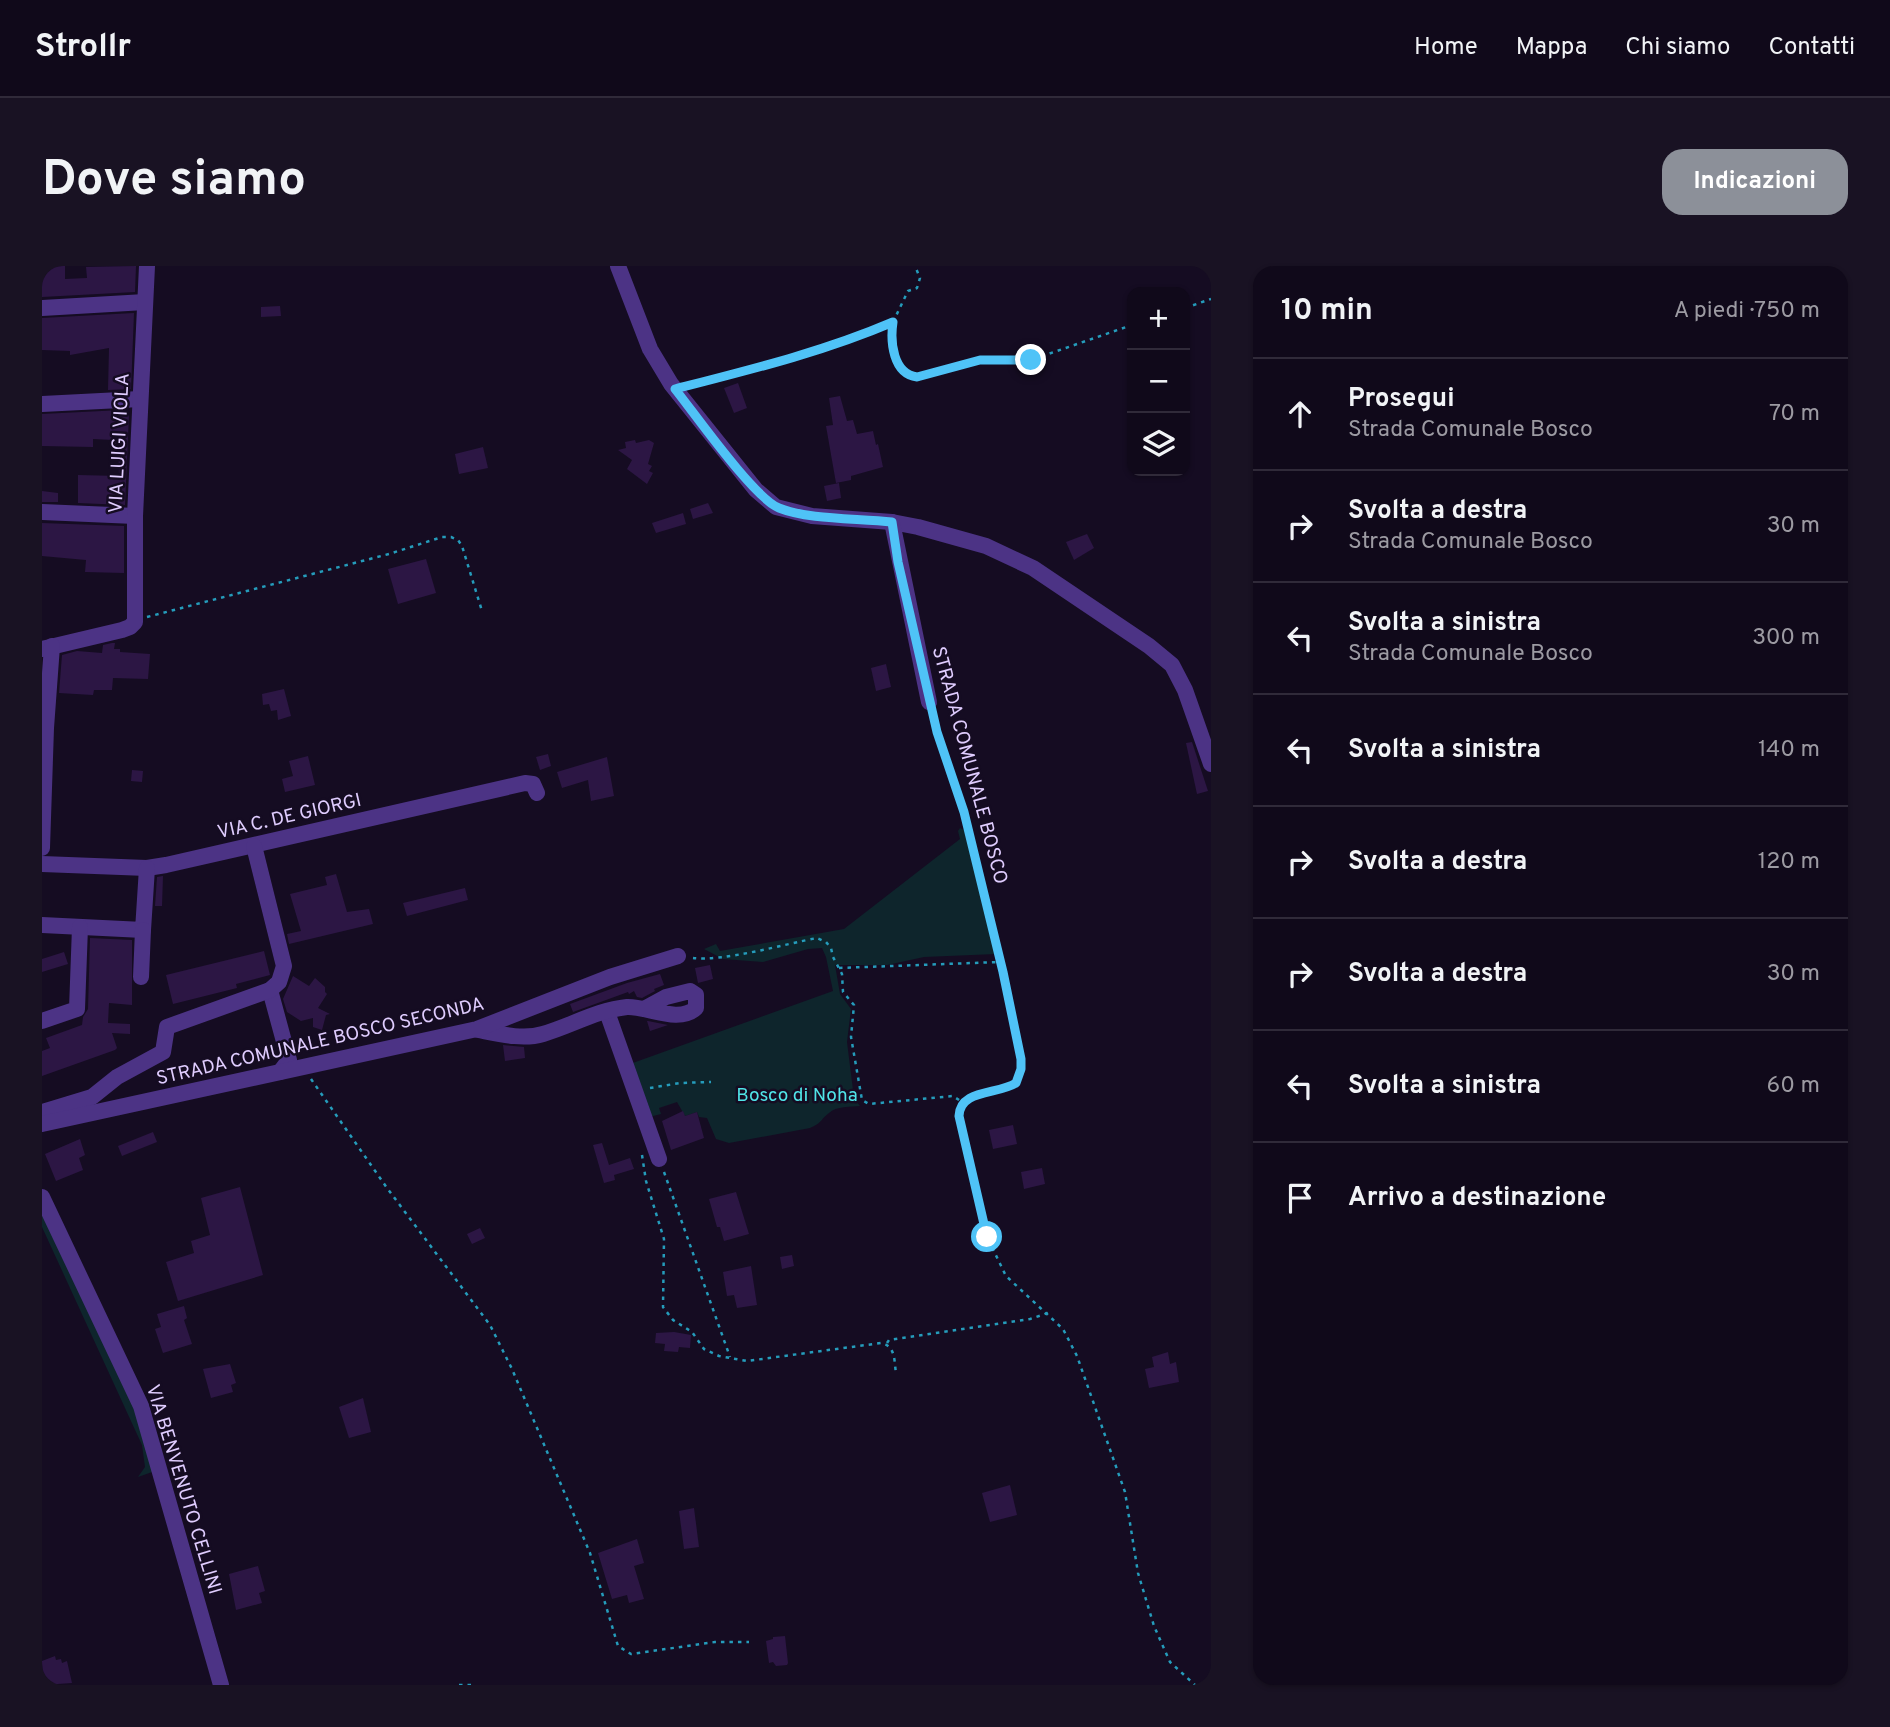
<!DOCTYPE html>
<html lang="it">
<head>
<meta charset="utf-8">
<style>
	:root { --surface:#10091a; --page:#191223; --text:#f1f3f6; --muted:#9c9aa2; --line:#302a39; --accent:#8c9099 }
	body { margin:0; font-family:Overpass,sans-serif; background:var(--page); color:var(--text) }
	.controls { position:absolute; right:21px; top:21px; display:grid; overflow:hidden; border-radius:14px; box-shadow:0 2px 5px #0004 }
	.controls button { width:63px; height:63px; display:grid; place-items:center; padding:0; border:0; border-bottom:2px solid var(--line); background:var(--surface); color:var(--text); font:35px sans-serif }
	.stop { position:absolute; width:21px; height:21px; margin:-16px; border:5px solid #4fc3f7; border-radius:50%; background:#fff }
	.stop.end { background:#4fc3f7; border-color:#fff; box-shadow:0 2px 7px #0008 }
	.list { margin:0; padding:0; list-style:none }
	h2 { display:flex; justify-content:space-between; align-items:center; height:91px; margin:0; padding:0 28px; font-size:30px }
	h2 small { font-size:23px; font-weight:400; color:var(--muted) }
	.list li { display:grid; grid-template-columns:46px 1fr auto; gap:21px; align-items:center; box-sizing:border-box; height:112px; padding:0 28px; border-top:2px solid var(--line) }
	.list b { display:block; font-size:26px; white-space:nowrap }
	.list p { margin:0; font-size:23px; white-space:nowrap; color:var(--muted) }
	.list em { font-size:23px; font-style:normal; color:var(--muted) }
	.icon { flex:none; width:38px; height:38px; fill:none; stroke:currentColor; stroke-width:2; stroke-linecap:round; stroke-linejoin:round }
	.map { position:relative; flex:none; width:1169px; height:1419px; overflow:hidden; border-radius:21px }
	header { display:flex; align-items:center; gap:42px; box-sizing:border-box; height:98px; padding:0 35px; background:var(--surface); border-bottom:2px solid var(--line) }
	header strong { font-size:33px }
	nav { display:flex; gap:38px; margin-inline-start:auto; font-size:24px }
	.intro { display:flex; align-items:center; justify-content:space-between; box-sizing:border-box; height:168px; padding:0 42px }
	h1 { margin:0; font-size:49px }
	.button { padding:18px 32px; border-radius:21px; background:var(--accent); color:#fff; font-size:24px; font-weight:700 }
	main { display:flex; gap:42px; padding:0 42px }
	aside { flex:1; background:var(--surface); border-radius:21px; box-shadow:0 2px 5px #0004 }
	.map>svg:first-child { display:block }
</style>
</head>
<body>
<header>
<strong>Strollr</strong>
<nav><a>Home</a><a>Mappa</a><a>Chi siamo</a><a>Contatti</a></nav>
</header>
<div class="intro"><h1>Dove siamo</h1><a class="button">Indicazioni</a></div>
<main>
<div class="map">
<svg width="1169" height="1419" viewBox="0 0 1169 1419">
	<rect width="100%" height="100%" fill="#150c22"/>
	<!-- green -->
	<g fill="#0e252c">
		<path d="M918,562L922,564L954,688L882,691L845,699H793L798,728L809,743L805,776L812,832L818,840C809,841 794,840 787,847C778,854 780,857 768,862L687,877L674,873L665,852L657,851L655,846L643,850L635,836L617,842L619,848L607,851L588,798L791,725L784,691L780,682L766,683L721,696L681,693L662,683L674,678L678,685L802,663L918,573L916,565Z"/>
		<path d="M0,942L97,1151L113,1205L96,1211L103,1201L100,1179L0,961Z"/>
	</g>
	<!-- building -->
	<g fill="#2c1644">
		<path d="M0,0H23V13L45,12L44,1L94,0L93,26L0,31Z"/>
		<path d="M238,40L239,50L219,51V41Z"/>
		<path d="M92,47L89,123L66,124L67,82L28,89V85L0,84V52Z"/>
		<path d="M696,117L705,142L692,147L682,122Z"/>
		<path d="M798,130L805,155L811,154L815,168L831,165L834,179L836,178L841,201L809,210V214L794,217L784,160L791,159L787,132Z"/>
		<path d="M80,144L83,146V149H87L83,239L36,237V209L77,210L76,178H71V174L51,173V181L0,180V148Z"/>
		<path d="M593,174L594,177L607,174L612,177L606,198L610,200L607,205L611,207L605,218L585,203L590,194L576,184L584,182L583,176Z"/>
		<path d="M441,181L446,202L417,208L413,188Z"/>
		<path d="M797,217L799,232L785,235L782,220Z"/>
		<path d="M0,225L16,227V236H0Z"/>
		<path d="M666,237L671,247L651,253L648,243Z"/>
		<path d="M641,247L644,258L614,267L610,257Z"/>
		<path d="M0,257L82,260V307L43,306L44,294L0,290Z"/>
		<path d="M1045,268L1052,282L1032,294L1024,276Z"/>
		<path d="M384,293L394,327L356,338L346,303Z"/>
		<path d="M70,377H73L72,383H78V386L108,388L106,413L71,412L70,424H52L51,429L17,427L20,389L35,385L60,387L61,379Z"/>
		<path d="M844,398L849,421L834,425L829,402Z"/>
		<path d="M242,423L249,450L236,454L235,444L229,445L227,438L221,439L220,428Z"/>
		<path d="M1150,476L1166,525L1155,528L1144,477Z"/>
		<path d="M506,488L509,500L498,504L494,491Z"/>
		<path d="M266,490L273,519L243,526L240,513L251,510L247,495Z"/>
		<path d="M565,491L572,530L549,535L546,514L520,522L515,506Z"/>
		<path d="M90,504L101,505L100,516L89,515Z"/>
		<path d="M294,608L305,646L327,643L331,658L247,678L245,668L259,665L248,628L285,619L283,611Z"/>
		<path d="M121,610L120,640H113L115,611Z"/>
		<path d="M423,622L426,634L365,650L361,637Z"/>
		<path d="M48,672L90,674V739L67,737L66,757L88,758V768L70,767L75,782L73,784L0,810V785L8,782L4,772L40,759L41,751L46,743Z"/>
		<path d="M222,685L228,709L194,718L195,722L131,738L124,709Z"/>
		<path d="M22,686L26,698L0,706V693Z"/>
		<path d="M668,699L671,713L656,717L653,702Z"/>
		<path d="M618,708L622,719L612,723L613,725L600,732L595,731L592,725L587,728L586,726L531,746L528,738L585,717Z"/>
		<path d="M251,710L267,720L273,712L283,721V726L285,728L276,742L288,748L284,749L280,764L271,761V752L259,755L245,746L241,733Z"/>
		<path d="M605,755H606L626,759L608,765Z"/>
		<path d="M461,779L482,781L483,792L463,795Z"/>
		<path d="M641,845L643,850L655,846L662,872L629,884L620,855Z"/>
		<path d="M971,859L975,878L951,883L947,864Z"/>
		<path d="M111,866L115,876L80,890L76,880Z"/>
		<path d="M38,873L43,889L37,892L41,904L14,915L3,888Z"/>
		<path d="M560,877L567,899L588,892L592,903L572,909L573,914L562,917L551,879Z"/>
		<path d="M1000,902L1003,918L982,923L979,906Z"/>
		<path d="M198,921L221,1009L136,1035L124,996L152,987L149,975L168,969L159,932Z"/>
		<path d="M694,926L707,968L682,975L678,961H675L667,933Z"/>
		<path d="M438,962L443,972L430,978L425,968Z"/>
		<path d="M750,989L752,1000L740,1003L738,991Z"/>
		<path d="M709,1000L715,1039L695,1042L692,1029L685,1030L681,1006Z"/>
		<path d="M142,1040L145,1052L142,1054L150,1078L121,1087L113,1063L119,1061L115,1048Z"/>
		<path d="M632,1066L649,1069L648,1082L637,1081L636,1086L622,1085L623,1078L613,1077L614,1067Z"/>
		<path d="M1126,1086L1128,1098L1134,1096L1137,1116L1107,1122L1103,1103L1112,1101L1110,1091Z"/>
		<path d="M188,1098L194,1117L189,1119L191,1126L169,1132L161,1103Z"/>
		<path d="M321,1132L329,1166L307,1172L297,1141Z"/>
		<path d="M968,1219L975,1249L948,1256L940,1227Z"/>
		<path d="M652,1242L657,1281L642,1283L637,1245Z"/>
		<path d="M595,1273L602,1297L592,1300L602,1333L587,1337L585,1329L570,1333L556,1287Z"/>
		<path d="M216,1300L223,1325L217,1327L220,1337L194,1344L187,1308Z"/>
		<path d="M743,1370L746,1397L745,1399L734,1400L731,1396L727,1397L724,1375L731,1373V1371Z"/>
		<path d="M13,1390L14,1394L19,1393L20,1397L25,1395L30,1417L1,1419L0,1395Z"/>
	</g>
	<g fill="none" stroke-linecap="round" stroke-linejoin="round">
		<!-- path -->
		<g stroke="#259cbb" stroke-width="2.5" stroke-dasharray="3.5 5" stroke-linecap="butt">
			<path d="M1143,42L1169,33"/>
			<path d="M851,56L866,25L875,22L878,12L873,0"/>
			<path d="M647,120C716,101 785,84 851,56C848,76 851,108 875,111L938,94H989L1090,59"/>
			<path d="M105,351L347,288L400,271H409L416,274L420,280L440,345"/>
			<path d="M891,450C899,482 911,514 922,546C929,568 933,591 938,613C948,653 958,692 967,732C971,752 982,786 979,805C973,838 918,815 917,850L945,971L964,1010L1021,1063L1035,1090L1083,1226L1096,1307L1112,1360L1128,1396L1153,1419"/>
			<path d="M651,692C680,696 743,678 775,672L784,676L789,682L791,691L800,708L801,726L812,739L809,771L820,834L827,838L911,830L920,836"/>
			<path d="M797,702L957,696"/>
			<path d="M269,813L345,922L448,1059L470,1103L548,1287L576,1380L589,1388L673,1376H707"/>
			<path d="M608,822L638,817L669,816"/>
			<path d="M600,889L604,915L622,973L621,1041L631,1054L650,1066L662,1083L677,1090L705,1095L839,1077C854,1080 852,1095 854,1107"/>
			<path d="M622,906L688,1091"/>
			<path d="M845,1077L847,1074L988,1053L1006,1047"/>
			<path d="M417,1419H431"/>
		</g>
		<!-- minor -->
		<g stroke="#4c3385" stroke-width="16">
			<path d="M576,0L608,83L629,118L714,224L734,241L770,250L850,256L876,261L944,280L991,302L1107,380L1130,399L1143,424L1169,498"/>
			<path d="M0,42L103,36"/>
			<path d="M0,138L98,133"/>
			<path d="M0,246L93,250"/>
			<path d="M850,256L887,436"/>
			<path d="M0,383L80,364L88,361L93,356V250L105,0"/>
			<path d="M0,582L4,462L10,380"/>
			<path d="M0,598L105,602L124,599L483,517L491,518L495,527"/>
			<path d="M0,659L101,664L105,602"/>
			<path d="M99,711L101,664"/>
			<path d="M228,724L247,794L238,806"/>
			<path d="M565,746L617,893"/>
			<path d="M0,755L35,743L38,661"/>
			<path d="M436,764C457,768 481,774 501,768C529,760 555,744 585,741C605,740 637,758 654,742V729L648,725L624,731L602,743"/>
			<path d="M0,846L50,831L75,811L121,786L125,761L228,724L237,716L242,700L212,580"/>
			<path d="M0,858L435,763L568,711L636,690"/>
			<path d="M0,931L99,1140L179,1419"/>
		</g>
	</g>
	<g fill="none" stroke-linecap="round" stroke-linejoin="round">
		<!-- route -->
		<path stroke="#4fc3f7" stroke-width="9" d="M945,971L917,850C918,823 955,829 974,817L979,803V793L961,706L922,546L895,466L856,296L850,256C816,252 767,254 737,242C712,232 653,148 633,123C707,104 781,86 851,56C848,76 851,108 875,111L938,94H989"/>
	</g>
	<g text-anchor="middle" stroke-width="5" stroke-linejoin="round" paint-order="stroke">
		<!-- street labels -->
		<g font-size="19" fill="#e0cdff" stroke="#150c22">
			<text transform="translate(76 177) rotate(-87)" y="7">VIA LUIGI VIOLA</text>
			<text transform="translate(929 499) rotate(75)" y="7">STRADA COMUNALE BOSCO</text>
			<text transform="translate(247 549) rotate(-13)" y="7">VIA C. DE GIORGI</text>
			<text transform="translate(278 774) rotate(-13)" y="7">STRADA COMUNALE BOSCO SECONDA</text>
			<text transform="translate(143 1223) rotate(73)" y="7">VIA BENVENUTO CELLINI</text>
		</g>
		<!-- park labels -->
		<g font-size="19" fill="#50e5e8" stroke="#150c22">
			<text x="755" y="835">Bosco di Noha</text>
		</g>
	</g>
</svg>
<div class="controls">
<button>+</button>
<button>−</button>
<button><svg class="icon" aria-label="layers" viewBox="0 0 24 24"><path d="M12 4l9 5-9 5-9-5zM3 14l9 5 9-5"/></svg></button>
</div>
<div class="stop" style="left:945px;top:971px"></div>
<div class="stop end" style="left:989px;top:94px"></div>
</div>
<aside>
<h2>10 min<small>A piedi · 750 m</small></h2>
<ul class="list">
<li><svg class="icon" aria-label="ahead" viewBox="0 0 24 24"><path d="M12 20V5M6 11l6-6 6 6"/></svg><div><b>Prosegui</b><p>Strada Comunale Bosco</p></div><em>70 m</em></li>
<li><svg class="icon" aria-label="right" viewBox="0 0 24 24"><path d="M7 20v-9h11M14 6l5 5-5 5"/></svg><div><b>Svolta a destra</b><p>Strada Comunale Bosco</p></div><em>30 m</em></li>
<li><svg class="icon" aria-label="left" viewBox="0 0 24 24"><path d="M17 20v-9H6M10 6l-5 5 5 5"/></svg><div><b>Svolta a sinistra</b><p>Strada Comunale Bosco</p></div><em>300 m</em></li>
<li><svg class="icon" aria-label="left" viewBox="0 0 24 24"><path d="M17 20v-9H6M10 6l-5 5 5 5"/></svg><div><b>Svolta a sinistra</b></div><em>140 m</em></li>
<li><svg class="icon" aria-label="right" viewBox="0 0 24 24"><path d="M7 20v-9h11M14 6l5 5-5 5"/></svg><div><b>Svolta a destra</b></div><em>120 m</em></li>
<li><svg class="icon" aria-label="right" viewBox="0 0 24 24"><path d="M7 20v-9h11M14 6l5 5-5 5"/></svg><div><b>Svolta a destra</b></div><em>30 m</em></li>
<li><svg class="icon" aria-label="left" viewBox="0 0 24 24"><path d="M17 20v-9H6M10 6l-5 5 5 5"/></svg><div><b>Svolta a sinistra</b></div><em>60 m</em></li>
<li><svg class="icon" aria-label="arrive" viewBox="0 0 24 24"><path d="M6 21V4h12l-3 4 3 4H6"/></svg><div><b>Arrivo a destinazione</b></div></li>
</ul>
</aside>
</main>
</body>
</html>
